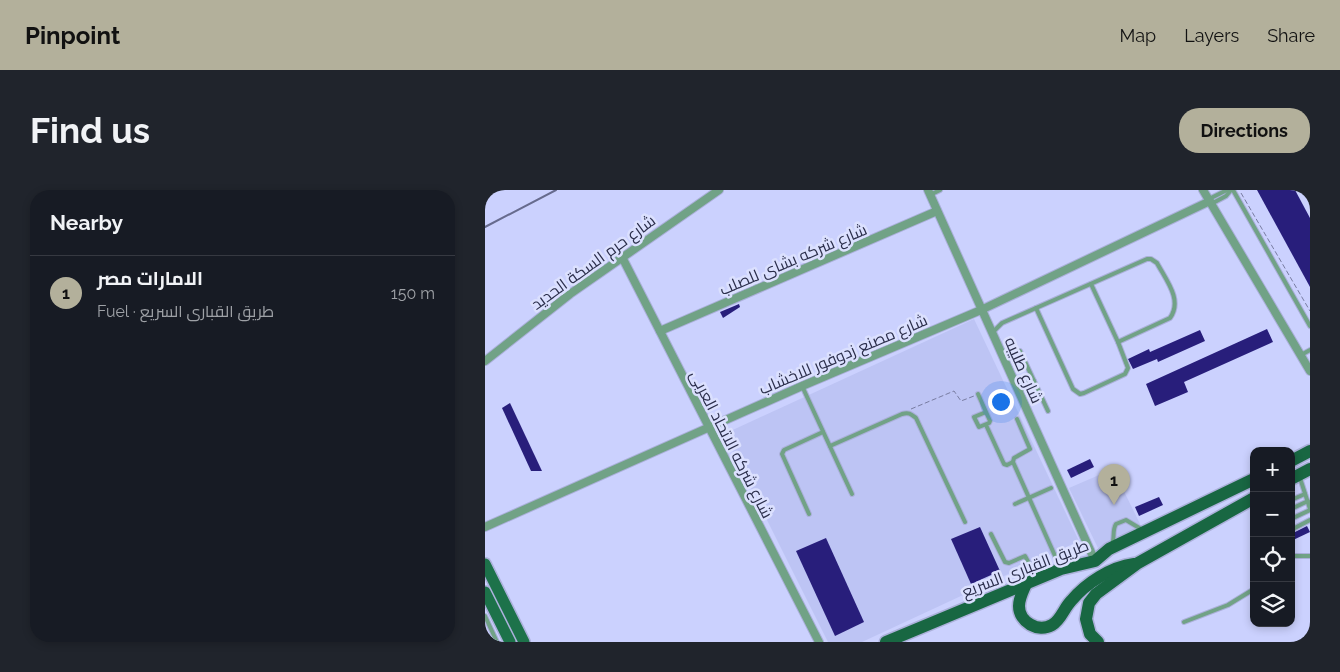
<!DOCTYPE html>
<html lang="en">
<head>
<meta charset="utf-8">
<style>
	:root { --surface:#171b24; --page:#20242c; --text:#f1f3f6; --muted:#9ea1a6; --line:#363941; --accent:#b3b09b }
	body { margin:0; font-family:Raleway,Cairo,sans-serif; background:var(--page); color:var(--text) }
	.controls { position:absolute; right:15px; bottom:15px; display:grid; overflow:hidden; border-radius:10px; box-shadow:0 2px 8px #0003 }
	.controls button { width:45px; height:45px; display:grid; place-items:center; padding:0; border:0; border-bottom:1px solid var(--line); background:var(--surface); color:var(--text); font:25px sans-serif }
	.you { position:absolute; left:515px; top:211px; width:18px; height:18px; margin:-12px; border:4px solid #fff; border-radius:50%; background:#1a73e8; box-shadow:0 0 0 8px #1a73e833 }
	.badge { display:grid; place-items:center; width:32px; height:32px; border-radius:50%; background:var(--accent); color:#111; font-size:16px; font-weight:700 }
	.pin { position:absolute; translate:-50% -41px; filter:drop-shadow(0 1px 2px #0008) }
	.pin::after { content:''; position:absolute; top:26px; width:18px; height:15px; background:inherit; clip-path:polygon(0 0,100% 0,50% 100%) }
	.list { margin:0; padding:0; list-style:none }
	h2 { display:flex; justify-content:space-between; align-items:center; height:65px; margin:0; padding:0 20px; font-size:21px }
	h2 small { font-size:16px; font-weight:400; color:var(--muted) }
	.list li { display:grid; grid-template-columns:32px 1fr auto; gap:15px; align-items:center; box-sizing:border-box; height:75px; padding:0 20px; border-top:1px solid var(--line) }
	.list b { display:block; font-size:19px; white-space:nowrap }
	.list p { margin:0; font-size:16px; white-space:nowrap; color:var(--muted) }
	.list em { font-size:16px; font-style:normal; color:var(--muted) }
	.icon { flex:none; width:28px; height:28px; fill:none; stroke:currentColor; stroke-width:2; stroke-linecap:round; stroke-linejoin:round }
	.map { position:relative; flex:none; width:825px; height:452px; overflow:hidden; border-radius:20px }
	header { display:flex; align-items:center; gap:30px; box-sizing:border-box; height:70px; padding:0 25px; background:var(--accent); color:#111 }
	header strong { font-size:24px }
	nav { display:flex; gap:28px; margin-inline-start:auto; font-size:18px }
	.intro { display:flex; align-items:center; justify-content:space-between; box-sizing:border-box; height:120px; padding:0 30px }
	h1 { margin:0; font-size:35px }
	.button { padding:12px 22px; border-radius:20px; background:var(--accent); color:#111; font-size:18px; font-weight:700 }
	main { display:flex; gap:30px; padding:0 30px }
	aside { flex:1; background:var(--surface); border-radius:20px; box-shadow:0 2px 8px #0003 }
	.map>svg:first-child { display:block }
</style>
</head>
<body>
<header>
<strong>Pinpoint</strong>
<nav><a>Map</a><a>Layers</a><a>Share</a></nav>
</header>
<div class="intro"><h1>Find us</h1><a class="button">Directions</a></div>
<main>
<aside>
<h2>Nearby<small></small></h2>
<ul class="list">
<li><span class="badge">1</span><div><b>الامارات مصر</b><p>Fuel · طريق القبارى السريع</p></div><em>150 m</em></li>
</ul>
</aside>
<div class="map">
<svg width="825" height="452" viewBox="0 0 825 452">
	<rect width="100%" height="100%" fill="#cbd1fe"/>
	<!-- built -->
	<g fill="#bdc4f4">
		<path d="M489,129L594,351L377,452H343L239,244Z"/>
		<path d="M628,279L657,338L613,358L584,298Z"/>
	</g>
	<!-- building -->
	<g fill="#281e7b">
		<path d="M772,0H810L825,28V97Z"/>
		<path d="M254,114L255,117L238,128L235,122Z"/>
		<path d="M782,139L788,152L699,192L703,202L670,216L661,194Z"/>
		<path d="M715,140L720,151L673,172L672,169L648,179L643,169L664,159L665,162Z"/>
		<path d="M25,213L57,281H46L17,218Z"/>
		<path d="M605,269L609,277L586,288L582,280Z"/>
		<path d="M674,307L678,315L654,326L650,317Z"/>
		<path d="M822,336L825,342L806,351V344Z"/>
		<path d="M495,337L515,381L486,394L466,349Z"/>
		<path d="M341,348L379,432L350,446L311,361Z"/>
	</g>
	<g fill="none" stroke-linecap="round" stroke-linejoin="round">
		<!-- service casing -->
		<g stroke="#abb0da" stroke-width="6">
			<g id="service">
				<path d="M748,0L825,136"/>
				<path d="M445,5L455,0"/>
				<path d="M724,9L742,0"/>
				<path d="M726,14L741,6L746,0"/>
				<path d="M551,118L588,199L595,204L599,203L640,184L643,178L633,152L606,94"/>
				<path d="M507,143L517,133L662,69H666L672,73C681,90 698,110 685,128L633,152"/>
				<path d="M535,161L563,221"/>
				<path d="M816,165L825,160"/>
				<path d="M317,196L367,304"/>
				<path d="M534,203L543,193L549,191"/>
				<path d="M493,204L505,231L504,233L494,237L489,227L501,222"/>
				<path d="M532,229L545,259L529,268L528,272L575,377"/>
				<path d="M501,235L519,274L522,275L528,272"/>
				<path d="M345,256L417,224C424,222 426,224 431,228L480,332"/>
				<path d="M815,288L825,319"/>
				<path d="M806,310L820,304"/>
				<path d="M530,314L566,298"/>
				<path d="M806,319L823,311"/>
				<path d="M324,324L297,264L299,260L338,242"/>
				<path d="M806,329L825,320"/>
				<path d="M806,340L825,330"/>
				<path d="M506,344L520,372L524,373L540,366L551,386"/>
				<path d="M627,354C630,348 627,340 631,334L641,330L656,339"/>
				<path d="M806,366H825"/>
				<path d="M0,426L12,452"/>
				<path d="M699,432L743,415L769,399"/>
			</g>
		</g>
		<!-- minor casing -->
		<g stroke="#abb0da" stroke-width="10">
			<g id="minor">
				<path d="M443,0L610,371"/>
				<path d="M718,0L825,181"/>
				<path d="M137,67L334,452"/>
				<path d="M175,141L452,21"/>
				<path d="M0,171L85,104L234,0"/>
				<path d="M0,337L317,196L496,120L725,11"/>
			</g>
		</g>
		<!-- primary casing -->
		<g stroke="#abb0da" stroke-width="14">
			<g id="primary">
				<path d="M0,374L39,452"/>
				<path d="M0,402L25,452"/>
			</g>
		</g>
		<!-- trunk casing -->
		<g stroke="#abb0da" stroke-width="15">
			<g id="trunk">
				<path d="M806,271L825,261"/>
				<path d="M806,289L825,279"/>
				<path d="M541,394C538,401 534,408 534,416C534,432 553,443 567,435C576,430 579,418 586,411C601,393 626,377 649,374"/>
				<path d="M401,452L576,379L610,371L624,359L769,289"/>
				<path d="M613,452L605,444L601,429L604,413L611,404L653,373L769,308"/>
			</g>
		</g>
		<!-- path -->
		<g stroke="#787ca1" stroke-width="1" stroke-dasharray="5 2.5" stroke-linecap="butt">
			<path d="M756,3L825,121"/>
			<path d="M426,219L469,201L476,211L489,206"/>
		</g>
		<!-- service -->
		<use href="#service" stroke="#71a286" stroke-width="4"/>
		<!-- minor -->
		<use href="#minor" stroke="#71a286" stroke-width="8"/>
		<!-- primary -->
		<use href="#primary" stroke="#1d724a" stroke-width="11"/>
		<!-- trunk -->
		<use href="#trunk" stroke="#186742" stroke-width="12"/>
		<!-- rail -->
		<path stroke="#676b8e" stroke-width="2" d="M0,37L71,0"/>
	</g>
	<g text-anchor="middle" stroke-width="5" stroke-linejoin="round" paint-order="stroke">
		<!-- street labels -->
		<g font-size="16" fill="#2b2e4b" stroke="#dbe0fe">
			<text transform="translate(308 69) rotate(-23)" y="6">شارع شركه بشاى للصلب</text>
			<text transform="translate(108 72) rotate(-36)" y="6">شارع حرم السكة الحديد</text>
			<text transform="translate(358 164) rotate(-23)" y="6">شارع مصنع زدوفور للاخشاب</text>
			<text transform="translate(539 180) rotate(66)" y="6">شارع طليبه</text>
			<text transform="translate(247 254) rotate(63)" y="6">شارع شركه الاتحاد العربى</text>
			<text transform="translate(540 378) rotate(-21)" y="6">طريق القبارى السريع</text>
		</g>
	</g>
</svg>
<div class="controls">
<button>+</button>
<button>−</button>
<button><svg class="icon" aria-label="locate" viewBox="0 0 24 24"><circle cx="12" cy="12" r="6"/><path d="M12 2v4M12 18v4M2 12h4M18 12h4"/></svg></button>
<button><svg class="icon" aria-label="layers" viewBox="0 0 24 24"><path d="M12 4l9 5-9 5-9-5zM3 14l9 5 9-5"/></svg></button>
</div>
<div class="you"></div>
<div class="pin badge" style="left:629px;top:315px">1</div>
</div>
</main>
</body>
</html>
